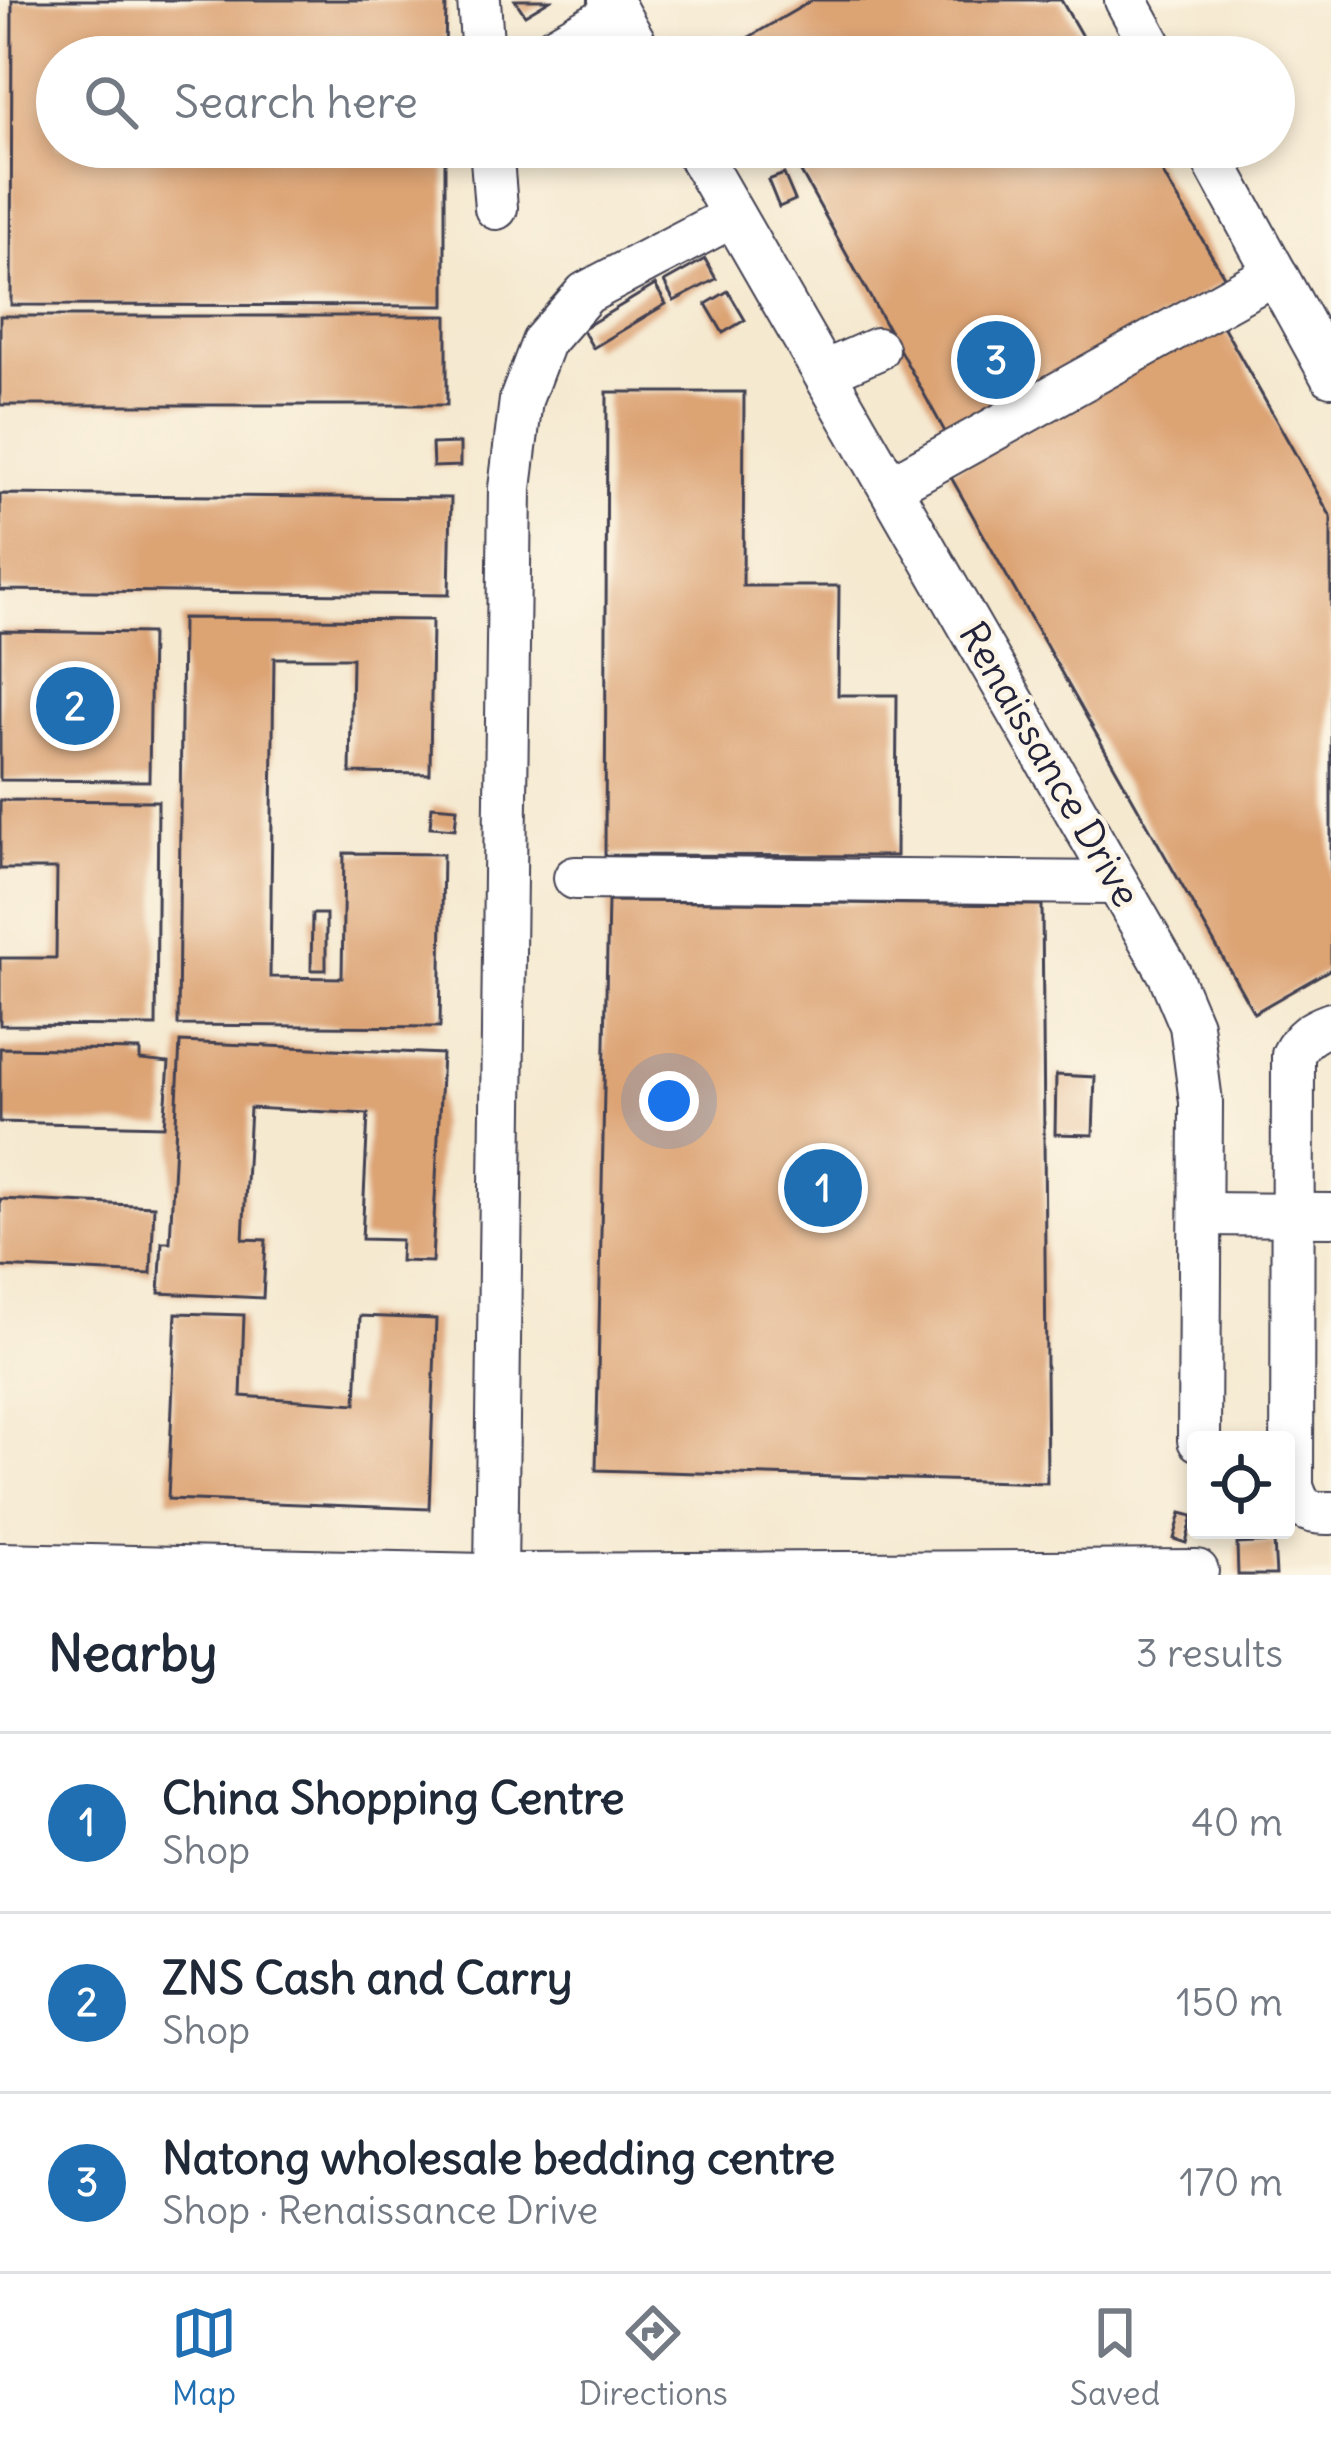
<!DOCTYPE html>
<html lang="en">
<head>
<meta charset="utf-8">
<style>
	:root { --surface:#fff; --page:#f6f6f7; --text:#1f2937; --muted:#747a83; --line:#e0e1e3; --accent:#1f6fb2 }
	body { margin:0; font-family:Delius,sans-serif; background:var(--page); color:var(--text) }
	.controls { position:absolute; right:36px; bottom:36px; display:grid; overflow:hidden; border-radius:12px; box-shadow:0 6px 18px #0003 }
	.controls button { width:108px; height:108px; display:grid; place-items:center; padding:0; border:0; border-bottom:3px solid var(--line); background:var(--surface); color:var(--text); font:60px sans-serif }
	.you { position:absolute; left:669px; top:1101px; width:42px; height:42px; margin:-30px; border:9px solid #fff; border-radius:50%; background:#1a73e8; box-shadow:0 0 0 18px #1a73e833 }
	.badge { display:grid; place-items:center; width:78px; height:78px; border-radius:50%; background:var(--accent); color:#fff; font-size:39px; font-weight:700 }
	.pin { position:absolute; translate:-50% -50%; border:6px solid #fff; box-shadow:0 3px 12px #0006 }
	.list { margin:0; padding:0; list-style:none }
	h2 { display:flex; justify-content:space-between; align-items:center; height:156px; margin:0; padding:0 48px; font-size:51px }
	h2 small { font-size:39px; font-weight:400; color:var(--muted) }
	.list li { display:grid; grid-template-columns:78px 1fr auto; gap:36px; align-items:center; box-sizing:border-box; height:180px; padding:0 48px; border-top:3px solid var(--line) }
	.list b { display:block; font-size:45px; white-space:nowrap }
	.list p { margin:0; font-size:39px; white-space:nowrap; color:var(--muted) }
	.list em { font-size:39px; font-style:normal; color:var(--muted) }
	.icon { flex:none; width:66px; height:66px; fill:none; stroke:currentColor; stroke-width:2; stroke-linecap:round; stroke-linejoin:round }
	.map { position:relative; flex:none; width:1331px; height:1575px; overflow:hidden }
	.search { position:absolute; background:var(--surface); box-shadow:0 6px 18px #0003; left:36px; right:36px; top:36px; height:132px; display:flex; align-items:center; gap:30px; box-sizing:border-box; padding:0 42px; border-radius:66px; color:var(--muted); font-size:45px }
	.sheet { height:696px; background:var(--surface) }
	nav { display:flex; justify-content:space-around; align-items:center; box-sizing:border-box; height:168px; border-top:3px solid var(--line); background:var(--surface); font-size:33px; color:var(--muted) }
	nav a { display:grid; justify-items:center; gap:6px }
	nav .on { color:var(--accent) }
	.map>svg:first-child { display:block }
</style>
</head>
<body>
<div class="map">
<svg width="1331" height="1575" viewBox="0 0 1331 1575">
	<rect width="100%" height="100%" fill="#fcf5e5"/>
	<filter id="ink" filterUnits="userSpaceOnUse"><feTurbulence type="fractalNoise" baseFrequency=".00833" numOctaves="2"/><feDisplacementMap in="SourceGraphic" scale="24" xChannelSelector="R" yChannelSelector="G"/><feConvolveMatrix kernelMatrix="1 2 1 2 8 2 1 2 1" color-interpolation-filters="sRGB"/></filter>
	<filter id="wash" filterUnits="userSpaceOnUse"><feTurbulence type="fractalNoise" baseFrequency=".004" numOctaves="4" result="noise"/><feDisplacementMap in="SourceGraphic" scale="48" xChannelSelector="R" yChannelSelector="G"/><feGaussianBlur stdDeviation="2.7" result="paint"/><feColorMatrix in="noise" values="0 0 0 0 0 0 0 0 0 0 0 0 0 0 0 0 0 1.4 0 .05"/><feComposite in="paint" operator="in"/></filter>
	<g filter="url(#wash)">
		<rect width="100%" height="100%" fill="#f5e9d0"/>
		<g id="blocks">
			<!-- building -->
			<g fill="#dca373">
				<path d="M12,0H446L445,57H57V147H445V306L11,305Z"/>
				<path d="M515,0H550L525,15Z"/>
				<path d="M813,0H1061L1094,57H737L732,47Z"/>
				<path d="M787,147H1147L1227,281L949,439Z"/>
				<path d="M784,174L795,200L779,207L768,180Z"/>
				<path d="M705,259L716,279L674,301L664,282Z"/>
				<path d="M655,285L666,304L593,348L582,329Z"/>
				<path d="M728,291L745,320L723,333L706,304Z"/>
				<rect x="0" y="316" width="447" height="89"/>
				<path d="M1218,317L1331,517V969L1254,1013L948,472Z"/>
				<path d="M607,392H744L743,586H839L838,695H897L896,856L605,855Z"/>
				<path d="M460,443V466L433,467L432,444Z"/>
				<path d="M0,494L451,498L449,595L0,590Z"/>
				<path d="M182,618L432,620L430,774L350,773L352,658H274L270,977L342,978L344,853L443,854L440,1027L178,1025Z"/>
				<path d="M0,631L151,633L149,781L0,780Z"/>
				<path d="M0,800L158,801L156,1026L0,1025V958H56L57,869H0Z"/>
				<path d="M432,806L457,808L455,829L430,827Z"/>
				<path d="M608,901L1042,905L1047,1483L596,1470Z"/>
				<path d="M312,914H326V970H311Z"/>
				<path d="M180,1042L442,1054L432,1262L400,1261L401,1240L362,1239L368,1114L250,1108L243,1239L266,1240L263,1298L159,1293L162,1242H170Z"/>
				<path d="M0,1048L140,1050V1060L169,1063L164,1126L0,1122Z"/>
				<path d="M1056,1075L1095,1077L1093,1135L1055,1134Z"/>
				<path d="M0,1199L154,1206L151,1274L0,1267Z"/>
				<path d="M176,1313L244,1315L241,1396L356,1404L360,1316L436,1319L429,1509L168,1499Z"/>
				<path d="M1181,1513L1193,1516L1186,1543L1174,1539Z"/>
				<path d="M1274,1542L1276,1575H1238L1237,1544Z"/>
			</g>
		</g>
	</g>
	<g filter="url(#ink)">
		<use href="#blocks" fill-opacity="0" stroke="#424051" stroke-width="3"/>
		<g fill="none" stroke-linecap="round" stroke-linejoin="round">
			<!-- minor casing -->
			<g stroke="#424051" stroke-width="46">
				<g id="minor">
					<path d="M479,0L483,57"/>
					<path d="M610,0L643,57"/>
					<path d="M1126,0L1157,57"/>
					<path d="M538,57L617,12"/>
					<path d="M491,147L496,208"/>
					<path d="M694,147L1169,973L1191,1025L1201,1102L1199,1440"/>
					<path d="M1206,147L1331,375"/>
					<path d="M825,372L877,349"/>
					<path d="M890,487L1275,273"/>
					<path d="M575,878L1117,883"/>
					<path d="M1331,1024C1312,1031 1302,1037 1293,1055L1292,1486C1299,1509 1307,1514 1331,1513"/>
					<path d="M1202,1214L1331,1215"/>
					<path d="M0,1564L487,1575"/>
					<path d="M496,1575L510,488L521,400L543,342L586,293L733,216"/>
					<path d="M514,1575L1197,1571"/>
				</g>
			</g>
			<!-- minor -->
			<use href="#minor" stroke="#fff" stroke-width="42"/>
		</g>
	</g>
	<g text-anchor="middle" stroke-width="9" stroke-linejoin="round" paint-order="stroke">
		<!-- street labels -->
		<g font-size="39" fill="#22223b" stroke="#fcf5e5">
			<text transform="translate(1050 764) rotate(60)" y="14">Renaissance Drive</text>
		</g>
	</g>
</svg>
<div class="controls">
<button><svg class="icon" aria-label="locate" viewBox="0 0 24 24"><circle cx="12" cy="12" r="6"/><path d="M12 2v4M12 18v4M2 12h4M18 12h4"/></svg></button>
</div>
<div class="you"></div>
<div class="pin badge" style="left:823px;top:1188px">1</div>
<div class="pin badge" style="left:75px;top:706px">2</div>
<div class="pin badge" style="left:996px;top:360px">3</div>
<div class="search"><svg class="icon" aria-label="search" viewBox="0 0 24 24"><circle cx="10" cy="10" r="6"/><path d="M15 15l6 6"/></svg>Search here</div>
</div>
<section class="sheet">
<h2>Nearby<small>3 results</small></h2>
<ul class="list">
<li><span class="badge">1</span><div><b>China Shopping Centre</b><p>Shop</p></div><em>40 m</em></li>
<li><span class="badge">2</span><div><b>ZNS Cash and Carry</b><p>Shop</p></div><em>150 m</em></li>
<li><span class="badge">3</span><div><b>Natong wholesale bedding centre</b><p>Shop · Renaissance Drive</p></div><em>170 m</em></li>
</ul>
</section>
<nav>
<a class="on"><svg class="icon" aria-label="map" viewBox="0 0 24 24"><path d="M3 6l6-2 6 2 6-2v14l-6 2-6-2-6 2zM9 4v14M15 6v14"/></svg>Map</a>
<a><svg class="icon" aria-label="directions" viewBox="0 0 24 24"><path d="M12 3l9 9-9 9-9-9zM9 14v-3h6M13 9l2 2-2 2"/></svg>Directions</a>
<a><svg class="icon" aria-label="saved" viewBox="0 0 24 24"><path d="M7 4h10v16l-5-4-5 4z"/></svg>Saved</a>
</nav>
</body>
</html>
